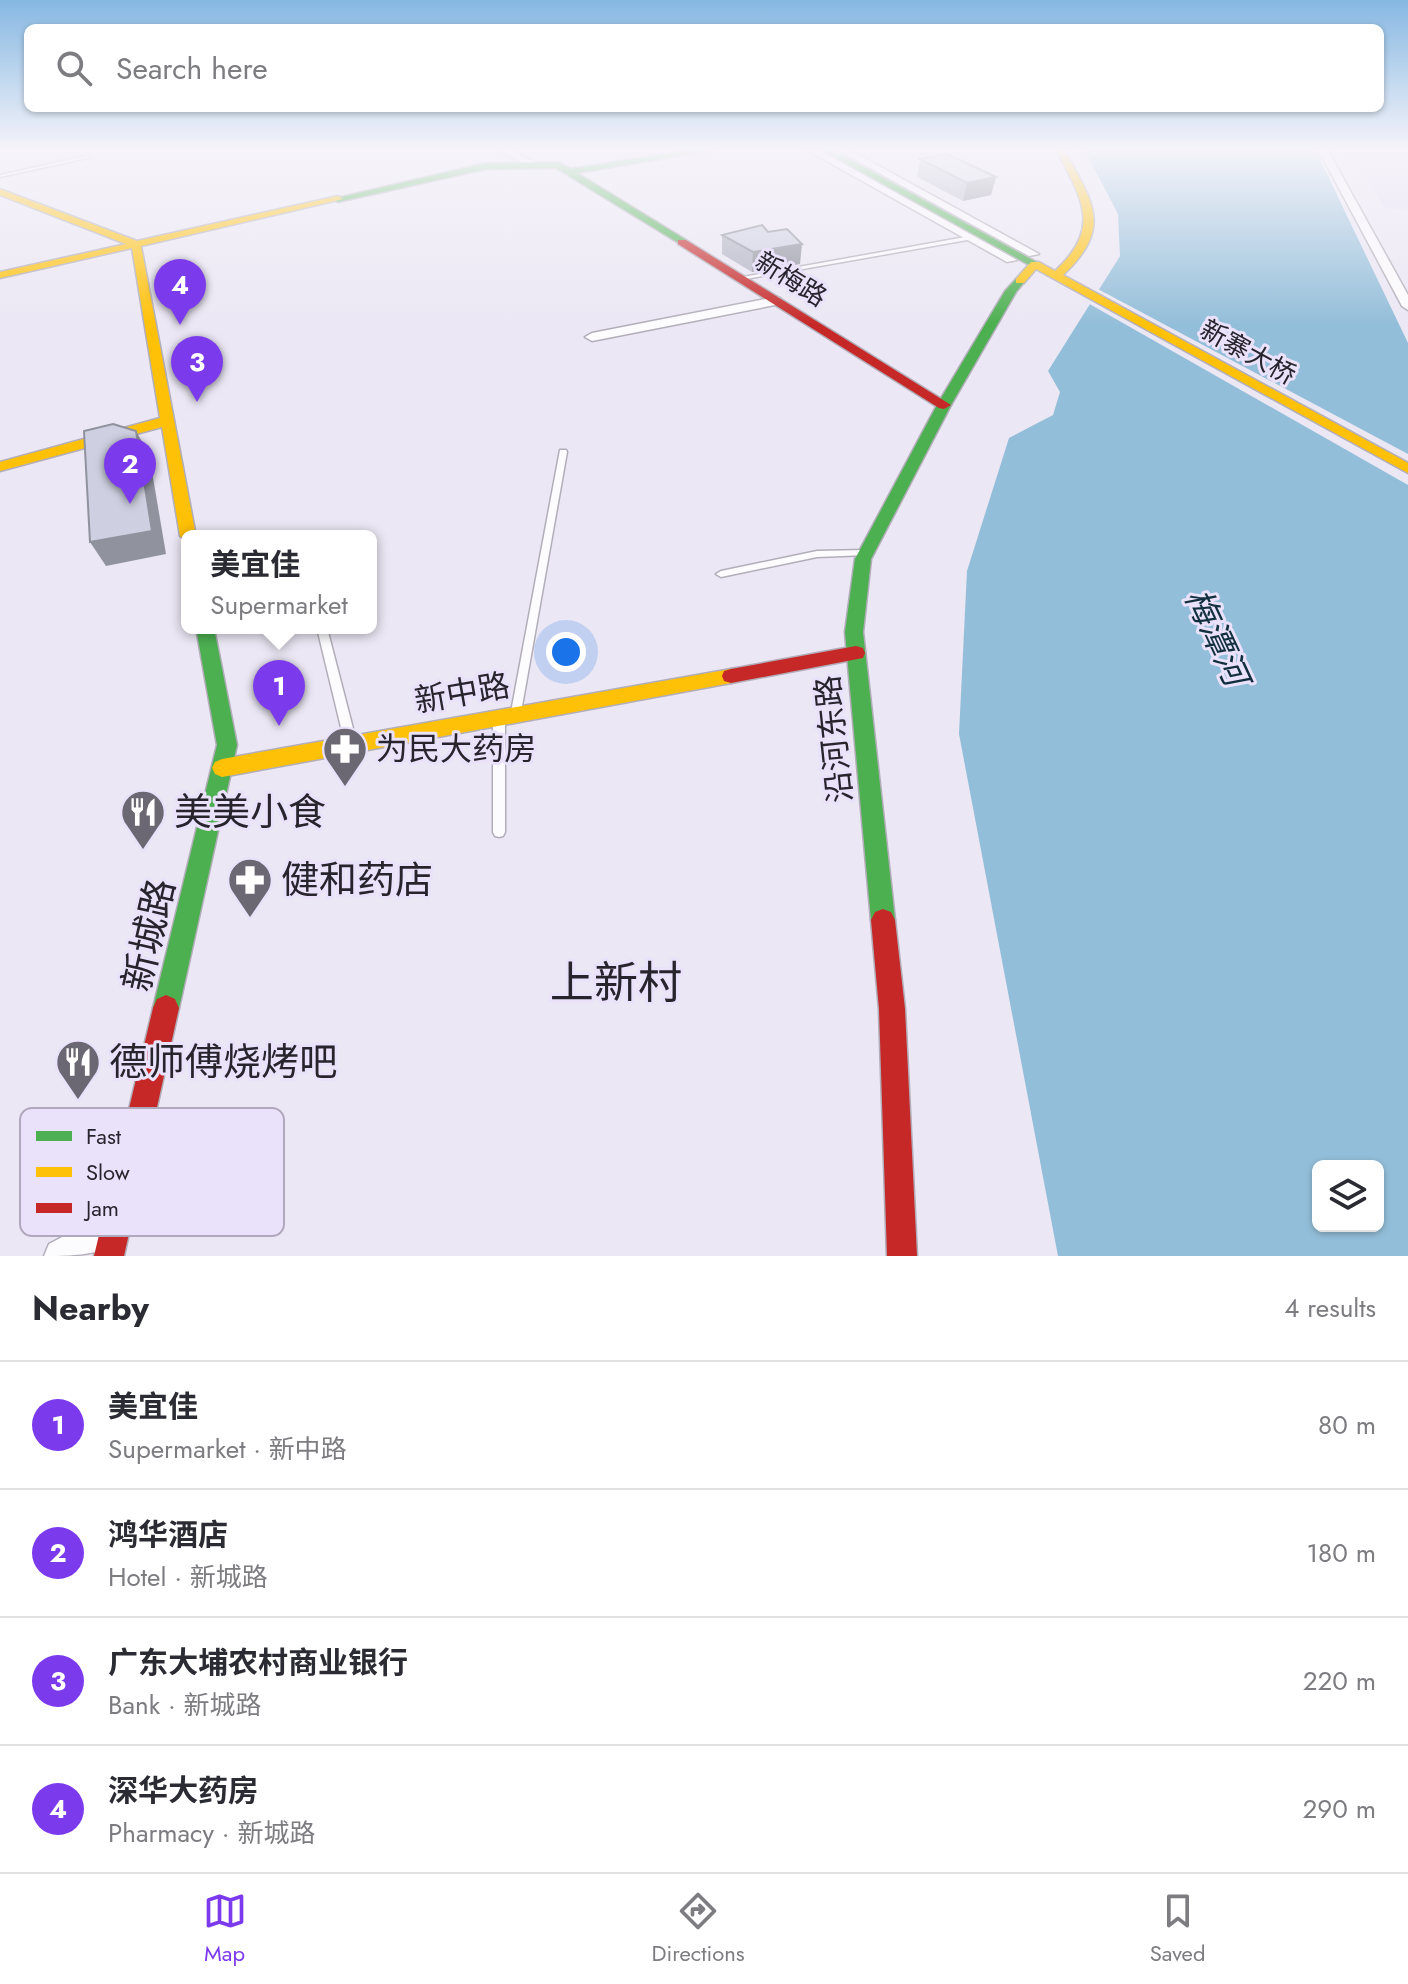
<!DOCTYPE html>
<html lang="en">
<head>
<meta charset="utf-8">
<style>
	:root { --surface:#fff; --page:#f2f2f3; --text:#2b2b33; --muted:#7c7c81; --line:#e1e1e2; --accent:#7c3aed }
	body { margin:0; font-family:Jost,"Noto Sans SC",sans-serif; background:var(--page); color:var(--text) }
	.controls { position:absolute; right:24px; bottom:24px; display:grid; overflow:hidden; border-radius:12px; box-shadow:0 2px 6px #0004 }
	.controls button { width:72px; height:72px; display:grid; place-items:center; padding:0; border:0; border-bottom:2px solid var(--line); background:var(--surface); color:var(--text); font:40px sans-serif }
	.you { position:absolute; left:566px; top:652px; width:28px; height:28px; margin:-20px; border:6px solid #fff; border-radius:50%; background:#1a73e8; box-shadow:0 0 0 12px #1a73e833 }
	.badge { display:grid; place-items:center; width:52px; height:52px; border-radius:50%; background:var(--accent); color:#fff; font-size:26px; font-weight:700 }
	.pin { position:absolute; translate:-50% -66px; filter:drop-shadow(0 2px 4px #0008) }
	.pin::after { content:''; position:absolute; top:42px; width:28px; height:24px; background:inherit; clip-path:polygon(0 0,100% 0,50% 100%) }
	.popup { position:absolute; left:181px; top:530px; width:196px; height:104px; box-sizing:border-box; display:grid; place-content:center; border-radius:12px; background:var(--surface); filter:drop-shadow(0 2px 6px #0005); font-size:26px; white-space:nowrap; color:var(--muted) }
	.popup b { font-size:30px; color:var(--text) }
	.popup::after { content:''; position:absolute; left:50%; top:100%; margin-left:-16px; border:16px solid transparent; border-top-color:var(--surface) }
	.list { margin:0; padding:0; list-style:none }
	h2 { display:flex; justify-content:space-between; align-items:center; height:104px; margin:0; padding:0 32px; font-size:34px }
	h2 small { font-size:26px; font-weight:400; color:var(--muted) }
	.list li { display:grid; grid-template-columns:52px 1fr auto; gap:24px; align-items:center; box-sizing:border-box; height:128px; padding:0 32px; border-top:2px solid var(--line) }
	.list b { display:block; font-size:30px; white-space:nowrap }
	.list p { margin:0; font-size:26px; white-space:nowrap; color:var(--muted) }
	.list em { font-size:26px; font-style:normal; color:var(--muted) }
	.icon { flex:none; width:44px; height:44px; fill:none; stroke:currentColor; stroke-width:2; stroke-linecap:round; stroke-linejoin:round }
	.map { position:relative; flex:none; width:1408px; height:1256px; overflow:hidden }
	.search { position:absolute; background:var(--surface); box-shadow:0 2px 6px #0004; left:24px; right:24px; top:24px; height:88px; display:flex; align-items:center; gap:20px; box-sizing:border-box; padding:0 28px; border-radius:12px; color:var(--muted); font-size:30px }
	.sheet { height:616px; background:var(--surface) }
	nav { display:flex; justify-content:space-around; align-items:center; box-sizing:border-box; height:112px; border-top:2px solid var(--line); background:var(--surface); font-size:22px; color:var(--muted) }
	nav a { display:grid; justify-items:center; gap:4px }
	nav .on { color:var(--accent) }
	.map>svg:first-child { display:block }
</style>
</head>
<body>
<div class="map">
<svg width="1408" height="1256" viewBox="0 0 1408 1256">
	<rect width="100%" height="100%" fill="#ebe7f4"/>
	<!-- built -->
	<path fill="#e6def5" d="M1347,149H1408V210L1384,208Z"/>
	<!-- water -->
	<path fill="#93bed9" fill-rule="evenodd" d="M1084,149H1315L1408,343V1256H1058L959,734L967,571L1009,438L1053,415L1060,392L1048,371L1120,256L1118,214ZM1318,1166H1378V1226H1318Z"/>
	<!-- pier -->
	<path fill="#ebe7f4" d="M1096,288L1408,454V485L1086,302Z"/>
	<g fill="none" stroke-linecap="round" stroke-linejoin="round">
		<!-- lane casing -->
		<g stroke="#b2aeb9" stroke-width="3">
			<g id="lane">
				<path d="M90,155L92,157L0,177V175Z"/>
				<path d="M971,236L974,238L973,239L740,280L737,278Z"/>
				<path d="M560,450H566L567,452L521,712L520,715L516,716L512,715L511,712Z"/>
				<path d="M865,550L868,551L870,553L868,555L817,557L721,577L716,574L721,571L817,551Z"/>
				<path d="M317,628H327L357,744L355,747L351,749L347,747L345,744Z"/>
				<path d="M499,715L503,716L505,719V832L503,836L499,837L495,836L493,832V719L495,716Z"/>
			</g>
		</g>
		<!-- street casing -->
		<g stroke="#b2aeb9" stroke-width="3">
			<g id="street">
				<path d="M498,149H510L535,163L527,165Z"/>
				<path d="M805,149H817L1017,260L1007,262Z"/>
				<path d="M836,149H848L1039,254L1029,256Z"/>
				<path d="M1318,149H1327L1408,295V310L1402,306Z"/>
				<path d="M776,297L780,298V304L592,341L585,337L592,333Z"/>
				<path d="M113,1210L125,1215L130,1227C116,1256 75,1256 44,1256L49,1244Z"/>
			</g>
		</g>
		<!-- fast casing -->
		<g stroke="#b2aeb9" stroke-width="3">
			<g id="fast">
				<path d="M696,149H719L577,173L686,240L687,242L682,245L556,168L486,169L338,202L333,199L486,163L558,162L571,169Z"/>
				<path d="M820,149H831L1040,264L1031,266Z"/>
				<path d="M1016,279L1025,281L1016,292L951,405L871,559L863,632L895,920L891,928L883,931L875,928L871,920L845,632L855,559L937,405L1005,291Z"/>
				<path d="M196,628H214L237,745L179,1008L175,1017L166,1021L157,1017L153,1008L217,745Z"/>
			</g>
		</g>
		<!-- slow casing -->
		<g stroke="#b2aeb9" stroke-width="3">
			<g id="slow">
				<path d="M1056,149H1064C1092,202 1114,227 1063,275L1408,463V473L1036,269L1024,283H1016V279L1031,262H1039L1055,271C1103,227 1081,199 1056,149Z"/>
				<path d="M0,189L137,241L338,196L343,199L141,246L196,536H187V541L180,536L162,427L0,471V462L160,418L132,248L0,278V272L126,244L0,195Z"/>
				<path d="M731,669L738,671L740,676L738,681L731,683L222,777L215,774L212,768L215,762L222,759Z"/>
			</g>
		</g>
		<!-- jam casing -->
		<g stroke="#b2aeb9" stroke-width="3">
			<g id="jam">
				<path d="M678,240H686L951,405L944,409L939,408L678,244Z"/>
				<path d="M856,646L863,648L865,653L863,658L731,683L724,681L722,676L724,671L731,669Z"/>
				<path d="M883,909L891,912L895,920L905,1009L917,1256H887L879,1009L871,920L875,912Z"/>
				<path d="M166,995L175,999L179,1008L124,1256H94L153,1008L157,999Z"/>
			</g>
		</g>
		<!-- lane -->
		<use href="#lane" fill="#fcfbfd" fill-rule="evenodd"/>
		<!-- street -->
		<use href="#street" fill="#fcfbfd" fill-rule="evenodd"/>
		<!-- fast -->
		<use href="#fast" fill="#4caf50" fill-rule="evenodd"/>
		<!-- slow -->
		<use href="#slow" fill="#ffc107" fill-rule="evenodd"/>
		<!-- jam -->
		<use href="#jam" fill="#c62828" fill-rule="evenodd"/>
	</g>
	<!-- wall -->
	<g fill="#b1b3c2">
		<path d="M920,159L996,177L991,195L963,201L917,177Z"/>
		<path d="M768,232L800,264L752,272L722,254V235Z"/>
	</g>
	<!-- shaded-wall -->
	<g fill="#90929e">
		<path d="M996,177L991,195L963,201L967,183Z"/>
		<path d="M802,244L800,264L752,272L753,252Z"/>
		<path d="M136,431L149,454L166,554L106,566L90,542Z"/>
	</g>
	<!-- building -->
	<g fill="#ced0e1" stroke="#90929e" stroke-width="2">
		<path d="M947,154L996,177L967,183L920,159Z"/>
		<path d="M762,225L768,232L787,229L802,244L753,252L722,235Z"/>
		<path d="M113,424L136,431L152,531L90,542L84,431Z"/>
	</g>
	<!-- sky -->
	<linearGradient id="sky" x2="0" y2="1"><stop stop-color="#86b8e2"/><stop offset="0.46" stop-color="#f6f4fa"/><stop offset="1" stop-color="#f6f4fa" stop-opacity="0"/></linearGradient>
	<rect width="1408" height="325" fill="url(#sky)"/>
	<!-- icons -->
	<defs>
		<g id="pharmacy-pin" transform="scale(2.3)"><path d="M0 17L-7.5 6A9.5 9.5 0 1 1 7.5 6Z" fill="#6c6873" stroke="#eae1fa"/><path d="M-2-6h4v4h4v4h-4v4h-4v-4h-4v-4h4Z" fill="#fff"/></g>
		<g id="restaurant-pin" transform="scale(2.3)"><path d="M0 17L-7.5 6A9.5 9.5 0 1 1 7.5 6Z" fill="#6c6873" stroke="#eae1fa"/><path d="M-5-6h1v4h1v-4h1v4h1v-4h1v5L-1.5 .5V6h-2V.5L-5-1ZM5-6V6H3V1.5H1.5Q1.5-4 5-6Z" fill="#fff"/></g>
	</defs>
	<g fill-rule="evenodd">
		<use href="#pharmacy-pin" x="345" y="749"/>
		<use href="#restaurant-pin" x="143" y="812"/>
		<use href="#pharmacy-pin" x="250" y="880"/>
		<use href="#restaurant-pin" x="78" y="1062"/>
	</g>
	<g text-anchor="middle" stroke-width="6" stroke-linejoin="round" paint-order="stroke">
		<!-- far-street labels -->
		<g font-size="26" fill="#27242d" stroke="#eae1fa">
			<text transform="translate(791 279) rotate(32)" y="9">新梅路</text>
			<text transform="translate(1248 352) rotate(29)" y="9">新寨大桥</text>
		</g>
		<!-- street labels -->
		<g font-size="32" fill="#27242d" stroke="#eae1fa">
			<text transform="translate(462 693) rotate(-10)" y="11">新中路</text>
			<text transform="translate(834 739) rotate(-96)" y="11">沿河东路</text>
		</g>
		<!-- poi labels -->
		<g font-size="32" fill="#27242d" stroke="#eae1fa" text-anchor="start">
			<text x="376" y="760">为民大药房</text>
		</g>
		<!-- water labels -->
		<g font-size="34" font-style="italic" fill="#112f3e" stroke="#eae1fa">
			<text transform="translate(1217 637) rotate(65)" y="12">梅潭河</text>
		</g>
		<!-- near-poi labels -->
		<g font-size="38" fill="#27242d" stroke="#eae1fa" text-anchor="start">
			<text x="174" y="825">美美小食</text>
			<text x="281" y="893">健和药店</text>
			<text x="109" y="1075">德师傅烧烤吧</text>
		</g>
		<!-- near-street labels -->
		<g font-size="38" fill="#27242d" stroke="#eae1fa">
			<text transform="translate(149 935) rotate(-77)" y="13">新城路</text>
		</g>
		<!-- near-quarter labels -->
		<g font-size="44" fill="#27242d" stroke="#eae1fa">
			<text x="616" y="998">上新村</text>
		</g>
	</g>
	<!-- legend -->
	<rect x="20" y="1108" width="264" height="128" rx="12" fill="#eae1fa" stroke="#b0a8bc" stroke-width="2"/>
	<rect x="36" y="1131" width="36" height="10" fill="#4caf50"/>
	<rect x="36" y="1167" width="36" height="10" fill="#ffc107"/>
	<rect x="36" y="1203" width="36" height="10" fill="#c62828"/>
	<g font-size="22" fill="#27242d">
		<text x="86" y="1144">Fast</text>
		<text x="86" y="1180">Slow</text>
		<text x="86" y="1216">Jam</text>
	</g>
</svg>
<div class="controls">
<button><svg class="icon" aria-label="layers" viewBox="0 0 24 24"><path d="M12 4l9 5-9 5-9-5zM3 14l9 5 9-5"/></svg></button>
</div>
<div class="you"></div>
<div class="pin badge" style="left:279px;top:726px">1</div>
<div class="popup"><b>美宜佳</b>Supermarket</div>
<div class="pin badge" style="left:130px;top:504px">2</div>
<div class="pin badge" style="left:197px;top:402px">3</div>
<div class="pin badge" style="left:180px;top:325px">4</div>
<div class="search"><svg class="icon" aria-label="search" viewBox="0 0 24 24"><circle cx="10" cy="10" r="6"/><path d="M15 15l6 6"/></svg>Search here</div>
</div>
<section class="sheet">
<h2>Nearby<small>4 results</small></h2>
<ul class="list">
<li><span class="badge">1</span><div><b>美宜佳</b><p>Supermarket · 新中路</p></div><em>80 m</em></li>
<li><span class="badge">2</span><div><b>鸿华酒店</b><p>Hotel · 新城路</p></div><em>180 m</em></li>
<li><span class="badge">3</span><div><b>广东大埔农村商业银行</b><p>Bank · 新城路</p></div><em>220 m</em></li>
<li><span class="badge">4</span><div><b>深华大药房</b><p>Pharmacy · 新城路</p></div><em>290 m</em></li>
</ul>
</section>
<nav>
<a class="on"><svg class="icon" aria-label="map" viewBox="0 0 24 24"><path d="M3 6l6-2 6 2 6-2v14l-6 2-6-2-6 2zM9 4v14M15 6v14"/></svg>Map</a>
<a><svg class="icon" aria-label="directions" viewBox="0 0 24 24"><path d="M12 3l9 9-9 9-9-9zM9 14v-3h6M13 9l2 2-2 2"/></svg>Directions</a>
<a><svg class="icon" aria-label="saved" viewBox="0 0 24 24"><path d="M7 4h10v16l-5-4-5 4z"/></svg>Saved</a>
</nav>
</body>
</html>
